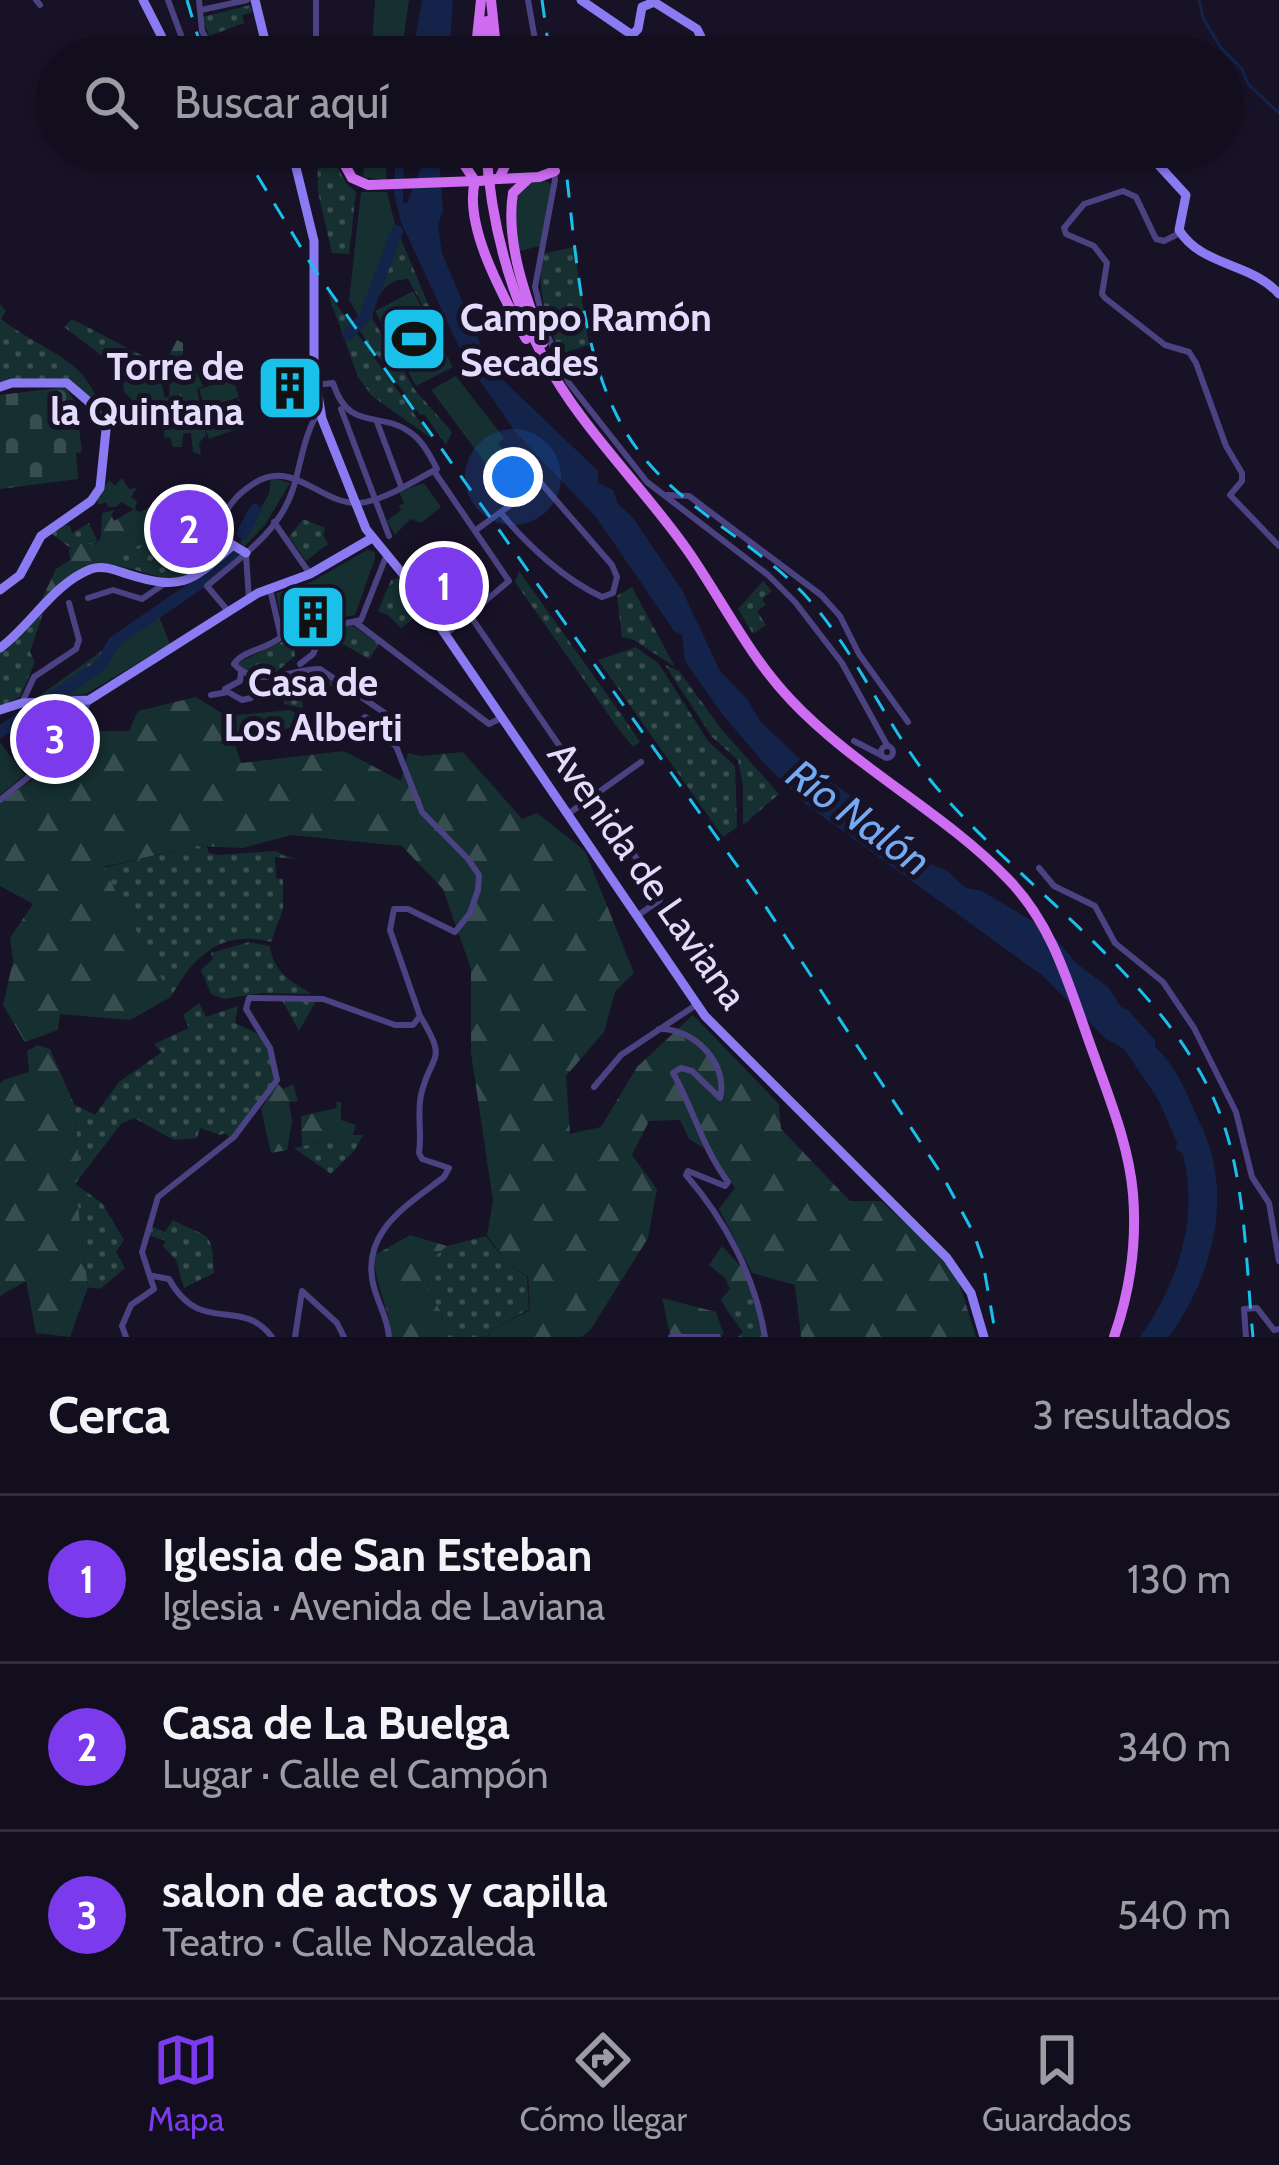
<!DOCTYPE html>
<html lang="es">
<head>
<meta charset="utf-8">
<style>
	:root { --surface:#120e1d; --page:#1f1c2a; --text:#f1f3f6; --muted:#9c9ca4; --line:#312e3b; --accent:#7c3aed }
	body { margin:0; font-family:Cabin,sans-serif; background:var(--page); color:var(--text) }
	.you { position:absolute; left:513px; top:477px; width:42px; height:42px; margin:-30px; border:9px solid #fff; border-radius:50%; background:#1a73e8; box-shadow:0 0 0 18px #1a73e833 }
	.badge { display:grid; place-items:center; width:78px; height:78px; border-radius:50%; background:var(--accent); color:#fff; font-size:39px; font-weight:700 }
	.pin { position:absolute; translate:-50% -50%; border:6px solid #fff; box-shadow:0 3px 12px #0006 }
	.list { margin:0; padding:0; list-style:none }
	h2 { display:flex; justify-content:space-between; align-items:center; height:156px; margin:0; padding:0 48px; font-size:51px }
	h2 small { font-size:39px; font-weight:400; color:var(--muted) }
	.list li { display:grid; grid-template-columns:78px 1fr auto; gap:36px; align-items:center; box-sizing:border-box; height:168px; padding:0 48px; border-top:3px solid var(--line) }
	.list b { display:block; font-size:45px; white-space:nowrap }
	.list p { margin:0; font-size:39px; white-space:nowrap; color:var(--muted) }
	.list em { font-size:39px; font-style:normal; color:var(--muted) }
	.icon { flex:none; width:66px; height:66px; fill:none; stroke:currentColor; stroke-width:2; stroke-linecap:round; stroke-linejoin:round }
	.map { position:relative; flex:none; width:1279px; height:1337px; overflow:hidden }
	.search { position:absolute; background:var(--surface); box-shadow:0 3px 9px #0004; left:36px; right:36px; top:36px; height:132px; display:flex; align-items:center; gap:30px; box-sizing:border-box; padding:0 42px; border-radius:66px; color:var(--muted); font-size:45px }
	.sheet { height:660px; background:var(--surface) }
	nav { display:flex; justify-content:space-around; align-items:center; box-sizing:border-box; height:168px; border-top:3px solid var(--line); background:var(--surface); font-size:33px; color:var(--muted) }
	nav a { display:grid; justify-items:center; gap:6px }
	nav .on { color:var(--accent) }
	.map>svg:first-child { display:block }
</style>
</head>
<body>
<div class="map">
<svg width="1279" height="1337" viewBox="0 0 1279 1337">
	<defs>
		<pattern id="grass-dots" width="8" height="8" patternUnits="userSpaceOnUse" patternTransform="scale(3)"><rect width="8" height="8" fill="#162f30"/><path d="M2 2h.1M6 6h.1" fill="none" stroke="#384d4f" stroke-width="1.8" stroke-linecap="round"/></pattern>
		<pattern id="forest-firs" width="22" height="20" patternUnits="userSpaceOnUse" patternTransform="scale(3)"><rect width="22" height="20" fill="#162f30"/><path d="M5 1l3.5 6h-7zM16 11l3.5 6h-7z" fill="#384d4f"/></pattern>
		<pattern id="cemetery-stones" width="16" height="16" patternUnits="userSpaceOnUse" patternTransform="scale(3)"><rect width="16" height="16" fill="#162f30"/><path d="M2 7V4a2 2 0 0 1 4 0v3zM10 15v-3a2 2 0 0 1 4 0v3z" fill="#384d4f"/></pattern>
	</defs>
	<rect width="100%" height="100%" fill="#181227"/>
	<!-- grass -->
	<g fill="url(#grass-dots)">
		<path d="M250,5L253,12L242,15L244,23L209,36L202,17Z"/>
		<path d="M317,147H327L346,183L356,192L349,254L332,253L318,192Z"/>
		<path d="M399,234L448,352L408,279C386,278 375,297 372,318L415,390L452,432L446,445L424,414L420,415L360,331Z"/>
		<path d="M574,247L589,345L560,354C546,319 537,292 542,254Z"/>
		<path d="M327,291L432,439L372,396L358,377Z"/>
		<path d="M0,304L6,311L1,319C47,355 87,355 104,418C68,368 57,380 0,383Z"/>
		<path d="M72,319L158,364L165,400H156L147,369L121,382L110,362L64,327Z"/>
		<path d="M180,491L201,505L195,512L225,533L229,543C172,605 162,567 95,563L164,509Z"/>
		<path d="M303,519L325,528L323,534L328,544L306,561L289,537Z"/>
		<path d="M89,523L97,540L95,545L74,551L50,532L60,524L70,526L72,533Z"/>
		<path d="M519,571L626,721L640,742L633,747L617,727L515,582Z"/>
		<path d="M398,578L422,612L401,628L388,615L378,611L391,580Z"/>
		<path d="M763,581L772,591L762,599L766,605L757,611L766,625L753,634L738,609Z"/>
		<path d="M632,587L675,667L634,640L622,637L617,596Z"/>
		<path d="M44,610L30,652L35,662L20,697L0,707V652Z"/>
		<path d="M352,625L379,644L369,659L341,643V627Z"/>
		<path d="M296,635L300,642L294,646L295,656L275,673H248L237,663Z"/>
		<path d="M107,647L103,663L50,699H35Z"/>
		<path d="M636,647L659,664L708,741L735,766L737,827L723,837L598,660Z"/>
		<path d="M665,665L679,671L722,730L779,794L743,825V786L738,760L712,737Z"/>
		<path d="M311,671L320,672L340,686L300,685L303,708L284,704L281,677Z"/>
		<path d="M196,846L207,847L209,853L218,855L275,851L295,859L275,857L276,878L283,879V909L271,942C220,929 193,957 171,997L102,868Z"/>
		<path d="M249,942L270,946C273,972 292,982 312,994L261,993L224,999L211,994L201,970L213,959L211,953Z"/>
		<path d="M282,1000L316,1001L299,1031Z"/>
		<path d="M199,1003L206,1017L238,1006L235,1023L262,1036L276,1074L267,1092L230,1137L225,1133L220,1135L200,1128L197,1138L174,1140L134,1118L121,1124L75,1184L102,1203L124,1240L116,1252L125,1268L100,1289L88,1287L77,1199L64,1186L79,1163L74,1104L95,1115L119,1082L162,1052L154,1044L189,1028L183,1015Z"/>
		<path d="M353,1135H363L354,1151L331,1174L294,1148Z"/>
		<path d="M173,1220C209,1240 212,1227 214,1273L184,1288L176,1260L163,1246L166,1241L148,1235L151,1226L165,1232Z"/>
		<path d="M486,1236L506,1262L527,1277L529,1309L493,1329L486,1337H439L443,1316L428,1290L431,1260L447,1246Z"/>
		<path d="M753,1295L763,1337H738L743,1332L726,1309Z"/>
	</g>
	<!-- forest -->
	<g fill="url(#forest-firs)">
		<path d="M177,340L183,343V361L191,362L203,386L197,389L206,435L199,443L201,455L193,452L191,433L183,434L182,447H173L170,437L164,438L165,419L152,418L124,392L123,383L147,369L151,370L156,398L169,397L170,383L176,381L177,370L181,369V362L170,354Z"/>
		<path d="M122,478L129,489L137,488L131,497L137,501L135,510L140,512L163,501L165,505L177,502L184,505V510L162,529L158,528L153,539L115,557L112,563L99,562L41,601L56,569L70,560L69,549L74,550L80,542L95,545L101,537L102,513L115,510L111,515L114,521L134,509L121,502L116,507H108L106,502L99,505L96,500L109,480L115,486Z"/>
		<path d="M196,697L226,716L290,710L311,723L234,741L241,763L344,751L401,781L408,753L421,756L463,752L522,819L537,813L585,851L634,973L615,992L604,1032L566,1076L570,1134L601,1127L637,1067L693,1015L779,1104L781,1129L850,1201H881L919,1235L957,1276L976,1337H801L795,1285L752,1273L719,1209L735,1188L709,1151L689,1139L680,1120L649,1121L632,1155L657,1189L648,1238L591,1329L582,1337H487L493,1329L530,1310L528,1277L506,1262L487,1235L493,1201L471,1053V969L443,889L402,846L291,835L243,848L196,846L103,867L171,997L130,1020L60,1014L58,1030L25,1042L3,1005L13,961L10,938L33,904L0,886V802L69,755L78,731H129L138,711Z"/>
		<path d="M38,1045L50,1049L74,1104L79,1163L65,1186L77,1198L88,1287L70,1337L36,1333L26,1281L0,1296V1084L3,1080L29,1072L27,1051Z"/>
		<path d="M277,1083L283,1089L293,1084L298,1101L289,1102L292,1122L287,1150L271,1153L261,1109Z"/>
		<path d="M336,1102H341V1120L356,1125L353,1135L302,1146L301,1116L337,1108Z"/>
		<path d="M410,1235L447,1246L431,1260L428,1290L443,1316L439,1337H391C391,1308 373,1285 375,1255Z"/>
		<path d="M722,1246L743,1269L753,1295L726,1309L721,1299L730,1289L725,1278L709,1265Z"/>
		<path d="M662,1298L716,1312L724,1335L670,1334Z"/>
	</g>
	<!-- cemetery -->
	<path fill="url(#cemetery-stones)" d="M65,387L76,403L82,452L76,453L78,479L0,489V395Z"/>
	<!-- park -->
	<g fill="#162f30">
		<path d="M375,0H409L401,57H371Z"/>
		<path d="M366,147H387L386,180L363,177Z"/>
		<path d="M539,177L554,186L540,246L516,252L512,227L517,187Z"/>
		<path d="M361,192H387L396,228L360,319L349,300Z"/>
		<path d="M413,291L453,367L416,386L375,311Z"/>
		<path d="M456,376L504,438L498,444L510,458L516,453L538,480L531,485L510,459L492,472L431,390Z"/>
		<path d="M233,378L239,397L205,408L199,389Z"/>
		<path d="M240,399L249,425L209,439L200,412Z"/>
		<path d="M271,477L290,483L265,525L244,547L240,542L269,494Z"/>
		<path d="M424,483L441,507L421,523L410,519L395,535L387,521L401,510L399,506L404,503L399,492Z"/>
		<path d="M367,550L375,552V559L355,615L326,620L324,611L301,613V628L284,633L276,593L311,582Z"/>
		<path d="M158,614L170,644L86,694L57,699L107,667L117,641Z"/>
		<path d="M0,742L25,775L0,795Z"/>
	</g>
	<!-- water -->
	<g fill="#14234a">
		<path d="M422,0H453L449,57H412Z"/>
		<path d="M396,147H404L403,203H407L422,165L419,147H438L443,211L438,225L442,253L482,348L501,378L598,471V483L613,490L618,504L633,518L682,590L720,671L747,699L760,721L801,760L855,799L880,830L924,852L919,855L922,861L946,870L966,888L982,891L1049,931L1076,963L1108,987L1121,1007L1128,1010L1155,1040V1047C1178,1067 1189,1100 1202,1127C1234,1197 1212,1277 1169,1337H1140C1178,1282 1199,1221 1183,1155L1176,1148L1177,1142L1158,1099L1124,1049L1105,1038L1043,976L804,803L763,762L722,714L685,661L682,635L674,631L596,517L517,434L465,360L401,222L394,193Z"/>
	</g>
	<g fill="none" stroke-linecap="round" stroke-linejoin="round">
		<!-- stream -->
		<path stroke="#14234a" stroke-width="3" d="M1199,0L1203,18L1221,48L1242,69L1248,84L1279,113"/>
		<!-- river -->
		<g stroke="#14234a" stroke-width="12">
			<path d="M348,334L365,317L397,231"/>
			<path d="M243,533L255,510"/>
			<path d="M0,732L101,665L114,642L207,578L233,553"/>
		</g>
		<!-- street -->
		<g stroke="#4b4282" stroke-width="6">
			<path d="M36,0L40,5"/>
			<path d="M168,0L189,57"/>
			<path d="M199,0L202,31L216,57"/>
			<path d="M528,0L538,57"/>
			<path d="M201,10L247,0"/>
			<path d="M269,56L316,45"/>
			<path d="M316,57V0"/>
			<path d="M551,147L555,180L535,287L546,332L569,383L647,482L768,575L795,602L842,663L887,745"/>
			<path d="M1180,233L1164,241L1156,239L1136,197L1123,191L1084,204L1064,228L1066,234L1094,246L1107,263L1102,294L1105,298L1165,345L1189,352L1196,363L1226,446L1242,473V481L1230,495L1279,546"/>
			<path d="M341,409L389,536"/>
			<path d="M377,422L401,486"/>
			<path d="M434,471L509,581L446,634"/>
			<path d="M667,495L689,496L821,595L840,616L859,654L908,722"/>
			<path d="M274,522L310,574"/>
			<path d="M476,530L541,483L612,565L617,577L613,593L602,597C565,580 527,545 501,513"/>
			<path d="M233,545L222,518C231,502 238,494 253,484C293,457 320,505 359,503C384,501 415,480 437,469C431,458 426,446 416,437C383,407 350,436 333,383L315,385"/>
			<path d="M246,555L249,599"/>
			<path d="M270,589L281,637"/>
			<path d="M88,598L113,590L142,599L164,584"/>
			<path d="M228,611L207,586C239,558 279,533 293,489C301,464 304,432 320,410"/>
			<path d="M469,614L661,894L660,900L637,916"/>
			<path d="M355,622L489,724L501,718"/>
			<path d="M300,664L313,654L323,631"/>
			<path d="M225,689L240,681L241,672"/>
			<path d="M211,695L228,692L242,700L251,698"/>
			<path d="M22,703L34,677L76,649L79,640L69,603"/>
			<path d="M854,741L881,755"/>
			<circle cx="887" cy="752" r="6"/>
			<path d="M0,800C36,771 73,745 89,700"/>
			<path d="M568,814L641,762"/>
			<path d="M1039,868L1054,886L1095,906L1115,943L1163,982L1194,1028L1236,1112L1252,1177L1269,1203L1279,1261"/>
			<path d="M659,1029C694,1028 729,1064 720,1098L692,1071L681,1068L673,1073C694,1110 702,1147 728,1182L725,1186L688,1171L686,1175C726,1221 755,1277 765,1337"/>
			<path d="M594,1087L621,1055L696,1005"/>
			<path d="M153,1276L169,1279C201,1337 240,1295 272,1337"/>
			<path d="M126,1337L122,1326L131,1305L154,1289L142,1252L158,1197L234,1137L277,1080L270,1048L246,1009L249,998L323,999L395,1025H413L420,1016L390,930L394,909H408L455,932L470,913L478,890L479,875L468,859L422,812L396,746L359,722L365,717L399,733L402,728L398,722L320,669C290,669 257,690 234,664C241,651 268,649 281,637L361,620L387,554"/>
			<path d="M295,1337L302,1291L337,1323L344,1337"/>
			<path d="M389,1337C388,1320 380,1307 375,1291C357,1234 406,1206 444,1177L449,1168L422,1159L419,1153C422,1134 417,1114 421,1095C431,1052 449,1063 420,1016"/>
			<path d="M671,1337H718"/>
			<path d="M1246,1337L1244,1309L1257,1308L1274,1330L1279,1329"/>
		</g>
		<!-- secondary -->
		<g stroke="#8b7bf3" stroke-width="9">
			<path d="M143,0L172,57"/>
			<path d="M255,0L269,57"/>
			<path d="M581,0L632,35L638,29L642,7L654,2L697,29L711,57"/>
			<path d="M291,147L314,241V371L322,419L366,529L411,584L705,1016L947,1258L971,1293L984,1337"/>
			<path d="M1142,147L1186,195L1179,230C1202,267 1251,262 1279,294"/>
			<path d="M0,387L12,383H67L88,401L106,430L100,488L91,501L41,536L20,575L0,590"/>
			<path d="M0,648C30,626 54,583 91,569C104,565 115,570 127,574C184,592 192,581 233,545L246,553"/>
			<path d="M0,710L22,703L89,700L258,593L310,574L372,538"/>
		</g>
		<!-- primary -->
		<g stroke="#ce6df2" stroke-width="10">
			<path d="M491,0L497,57"/>
			<path d="M475,57L481,0"/>
			<path d="M486,57L487,21"/>
			<path d="M335,147L352,178L368,185L477,181"/>
			<path d="M467,147L465,166L475,181C463,227 505,299 526,339"/>
			<path d="M486,147C492,244 522,338 581,416C615,462 655,504 688,551C722,600 749,656 791,700C855,768 942,811 1007,878C1055,926 1071,993 1094,1055C1110,1100 1129,1146 1133,1194C1137,1243 1130,1291 1114,1337"/>
			<path d="M529,178L513,193C505,241 526,298 543,343"/>
			<path d="M497,179L539,177L555,171"/>
			<path d="M499,179L505,166L504,147"/>
		</g>
		<!-- rail -->
		<g stroke="#19c0ea" stroke-width="3" stroke-dasharray="18 15" stroke-linecap="butt">
			<path d="M187,0L204,57"/>
			<path d="M542,0L550,57"/>
			<path d="M240,147L314,269L760,898L942,1175L973,1232L982,1257L996,1337"/>
			<path d="M563,147C576,239 577,347 624,429C666,502 746,534 803,593C859,653 888,733 942,794C1032,896 1177,991 1223,1122C1246,1189 1246,1267 1253,1337"/>
		</g>
		<!-- primary-bridge -->
		<path stroke="#ce6df2" stroke-width="10" d="M480,181L497,179"/>
	</g>
	<!-- icons -->
	<defs>
		<g id="stadium-square" transform="scale(3.45)"><rect x="-9" y="-9" width="18" height="18" rx="4" fill="#19c0ea" stroke="#181227"/><path d="M0-5a6.5 5 0 1 0 0 10a6.5 5 0 1 0 0-10ZM-3.5-1.8h7v3.6h-7Z" fill="#111"/></g>
		<g id="building-square" transform="scale(3.45)"><rect x="-9" y="-9" width="18" height="18" rx="4" fill="#19c0ea" stroke="#181227"/><path d="M-4-6H4V6H1V3H-1V6H-4ZM-2.5-4.3h1.7v1.8h-1.7ZM.8-4.3h1.7v1.8H.8ZM-2.5-1h1.7V.8h-1.7ZM.8-1h1.7V.8H.8Z" fill="#111"/></g>
	</defs>
	<g fill-rule="evenodd">
		<use href="#stadium-square" x="414" y="339"/>
		<use href="#building-square" x="290" y="388"/>
		<use href="#building-square" x="313" y="617"/>
	</g>
	<g text-anchor="middle" stroke-width="10" stroke-linejoin="round" paint-order="stroke">
		<!-- poi labels -->
		<g font-size="39" font-weight="bold" fill="#e3dcfc" stroke="#181227" text-anchor="start">
			<text x="460" y="331">Campo Ramón<tspan x="460" dy="45">Secades</tspan></text>
			<text x="244" y="380" text-anchor="end">Torre de<tspan x="244" dy="45">la Quintana</tspan></text>
			<text x="313" y="696" text-anchor="middle">Casa de<tspan x="313" dy="45">Los Alberti</tspan></text>
		</g>
		<!-- street labels -->
		<g font-size="39" fill="#e3dcfc" stroke="#181227">
			<text transform="translate(648 875) rotate(55)" y="14">Avenida de Laviana</text>
		</g>
		<!-- water labels -->
		<g font-size="42" font-style="italic" fill="#73aaf2" stroke="#181227">
			<text transform="translate(859 817) rotate(36)" y="15">Río Nalón</text>
		</g>
	</g>
</svg>
<div class="you"></div>
<div class="pin badge" style="left:444px;top:586px">1</div>
<div class="pin badge" style="left:189px;top:529px">2</div>
<div class="pin badge" style="left:55px;top:739px">3</div>
<div class="search"><svg class="icon" aria-label="search" viewBox="0 0 24 24"><circle cx="10" cy="10" r="6"/><path d="M15 15l6 6"/></svg>Buscar aquí</div>
</div>
<section class="sheet">
<h2>Cerca<small>3 resultados</small></h2>
<ul class="list">
<li><span class="badge">1</span><div><b>Iglesia de San Esteban</b><p>Iglesia · Avenida de Laviana</p></div><em>130 m</em></li>
<li><span class="badge">2</span><div><b>Casa de La Buelga</b><p>Lugar · Calle el Campón</p></div><em>340 m</em></li>
<li><span class="badge">3</span><div><b>salon de actos y capilla</b><p>Teatro · Calle Nozaleda</p></div><em>540 m</em></li>
</ul>
</section>
<nav>
<a class="on"><svg class="icon" aria-label="map" viewBox="0 0 24 24"><path d="M3 6l6-2 6 2 6-2v14l-6 2-6-2-6 2zM9 4v14M15 6v14"/></svg>Mapa</a>
<a><svg class="icon" aria-label="directions" viewBox="0 0 24 24"><path d="M12 3l9 9-9 9-9-9zM9 14v-3h6M13 9l2 2-2 2"/></svg>Cómo llegar</a>
<a><svg class="icon" aria-label="saved" viewBox="0 0 24 24"><path d="M7 4h10v16l-5-4-5 4z"/></svg>Guardados</a>
</nav>
</body>
</html>
